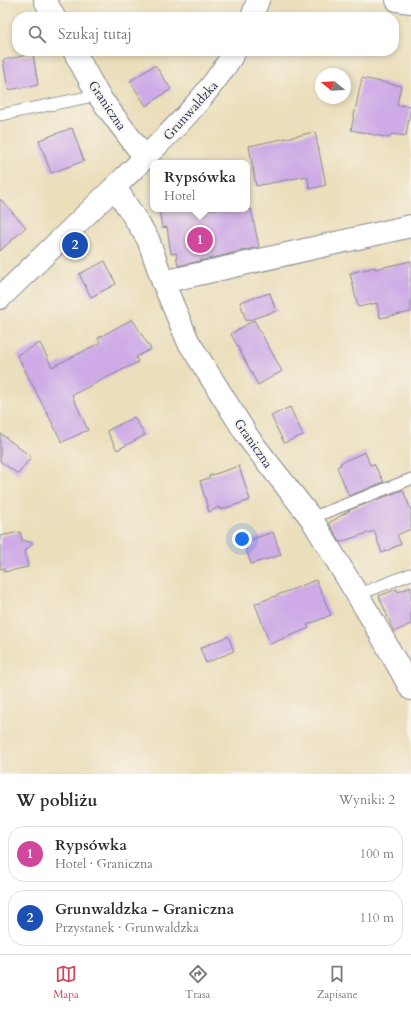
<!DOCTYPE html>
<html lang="pl">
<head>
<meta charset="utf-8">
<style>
	:root { --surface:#fff; --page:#f2f2f3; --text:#2b2b33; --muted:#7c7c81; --line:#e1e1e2; --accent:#d1495b }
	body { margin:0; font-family:Cardo,serif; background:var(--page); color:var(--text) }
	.compass { position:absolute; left:315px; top:68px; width:36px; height:36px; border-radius:50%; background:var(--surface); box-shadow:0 2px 6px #0003; rotate:288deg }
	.you { position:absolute; left:242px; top:539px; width:14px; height:14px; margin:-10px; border:3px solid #fff; border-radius:50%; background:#1a73e8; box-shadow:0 0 0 6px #1a73e833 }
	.badge { display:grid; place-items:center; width:26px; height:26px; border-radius:50%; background:var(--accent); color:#fff; font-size:13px; font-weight:700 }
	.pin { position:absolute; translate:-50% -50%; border:2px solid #fff; box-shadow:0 1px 4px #0006 }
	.popup { position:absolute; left:150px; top:160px; width:100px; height:52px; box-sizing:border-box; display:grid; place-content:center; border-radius:8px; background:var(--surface); filter:drop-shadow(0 1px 3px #0005); font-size:13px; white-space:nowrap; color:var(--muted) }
	.popup b { font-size:15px; color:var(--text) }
	.popup::after { content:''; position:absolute; left:50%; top:100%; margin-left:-8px; border:8px solid transparent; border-top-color:var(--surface) }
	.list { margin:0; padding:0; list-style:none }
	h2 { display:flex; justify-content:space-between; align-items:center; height:52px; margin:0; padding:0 16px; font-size:17px }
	h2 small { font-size:13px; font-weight:400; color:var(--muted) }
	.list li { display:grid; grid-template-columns:26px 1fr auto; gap:12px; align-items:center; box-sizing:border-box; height:56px; margin:0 8px 8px; padding:0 8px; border:1px solid var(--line); border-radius:16px }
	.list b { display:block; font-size:15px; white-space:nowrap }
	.list p { margin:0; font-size:13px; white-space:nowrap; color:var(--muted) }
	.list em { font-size:13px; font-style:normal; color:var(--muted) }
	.icon { flex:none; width:22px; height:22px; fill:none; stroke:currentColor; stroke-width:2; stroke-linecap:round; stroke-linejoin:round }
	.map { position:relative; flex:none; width:411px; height:774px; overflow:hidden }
	.search { position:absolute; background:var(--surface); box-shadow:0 2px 6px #0003; left:12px; right:12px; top:12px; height:44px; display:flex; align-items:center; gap:10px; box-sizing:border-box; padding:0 14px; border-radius:16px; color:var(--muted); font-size:15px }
	.sheet { height:180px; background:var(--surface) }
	nav { display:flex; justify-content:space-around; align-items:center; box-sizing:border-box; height:56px; border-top:1px solid var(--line); background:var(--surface); font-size:11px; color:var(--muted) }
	nav a { display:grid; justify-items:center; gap:2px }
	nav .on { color:var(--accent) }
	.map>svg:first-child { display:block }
</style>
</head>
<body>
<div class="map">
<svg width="411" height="774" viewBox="0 0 411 774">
	<rect width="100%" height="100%" fill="#f7f3e8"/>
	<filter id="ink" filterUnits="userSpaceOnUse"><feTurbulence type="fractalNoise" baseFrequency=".025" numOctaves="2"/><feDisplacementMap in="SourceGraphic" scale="8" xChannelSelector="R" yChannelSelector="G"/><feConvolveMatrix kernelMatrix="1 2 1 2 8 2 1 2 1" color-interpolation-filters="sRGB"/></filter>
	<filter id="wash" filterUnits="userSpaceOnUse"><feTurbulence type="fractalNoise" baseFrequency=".012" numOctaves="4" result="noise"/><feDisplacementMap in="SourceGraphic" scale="16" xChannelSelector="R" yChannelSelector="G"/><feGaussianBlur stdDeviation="0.9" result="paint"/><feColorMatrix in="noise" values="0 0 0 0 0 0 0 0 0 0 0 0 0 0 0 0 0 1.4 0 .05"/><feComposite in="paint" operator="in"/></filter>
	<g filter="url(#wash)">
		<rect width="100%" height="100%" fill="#ebdebb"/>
		<g id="blocks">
			<!-- building -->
			<g fill="#ceabe6">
				<path d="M33,54L38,85L8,90L3,60Z"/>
				<path d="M155,65L171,89L146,106L130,81Z"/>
				<path d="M362,78L401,86L397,105L411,106L406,136L391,134L390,138L351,130Z"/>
				<path d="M72,128L84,161L51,173L39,140Z"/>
				<path d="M315,132L326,185L310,189L307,176L256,186L249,146Z"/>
				<path d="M0,199L26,227L0,251Z"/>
				<path d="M159,209H251L259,247L178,266L176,253L171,254L167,227L162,228Z"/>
				<path d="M105,261L116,284L91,297L79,274Z"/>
				<path d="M411,261V312L380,318L377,303L358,307L350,273L375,267V269Z"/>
				<path d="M270,293L276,311L246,321L240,302Z"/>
				<path d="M132,319L151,349L136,357L138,362L72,395L88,430L62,442L17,355L40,343L52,367L100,343L98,338Z"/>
				<path d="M254,320L282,371L258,385L231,334Z"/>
				<path d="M290,407L303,435L284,443L271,416Z"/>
				<path d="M134,417L145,435L117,450L107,431Z"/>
				<path d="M0,433L31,457L18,474L0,461Z"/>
				<path d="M365,452L370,465L374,464L384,482L349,496L337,467L341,465L340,463Z"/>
				<path d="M239,466L250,500L220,510L219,507L209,512L200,481L209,478V476Z"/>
				<path d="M403,490L411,510V529L397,535L401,544L382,553L374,531L340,542L329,523L352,509Z"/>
				<path d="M20,532L22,540L33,543L25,551L28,567L4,572V568L0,569V536Z"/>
				<path d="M273,532L281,555L251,564L244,542Z"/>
				<path d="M316,580L331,615L307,625L309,628L270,644L255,604Z"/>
				<path d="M411,587V624L394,632L379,596L397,589L398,592Z"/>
				<path d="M228,636L234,651L206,663L200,648Z"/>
			</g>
		</g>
	</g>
	<g filter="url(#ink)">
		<use href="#blocks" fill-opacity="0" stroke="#83868c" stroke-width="1"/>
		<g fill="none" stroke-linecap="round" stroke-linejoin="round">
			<!-- service casing -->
			<g stroke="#83868c" stroke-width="13">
				<g id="service">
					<path d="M0,115L98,95"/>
					<path d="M311,518L411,479"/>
					<path d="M357,595L411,574"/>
				</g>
			</g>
			<!-- minor casing -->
			<g stroke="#83868c" stroke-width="24">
				<g id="minor">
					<path d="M45,0L54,17"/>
					<path d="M397,0L411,2"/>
					<path d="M74,51L98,95L145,158"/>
					<path d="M115,187L148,239L163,282L188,341L250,440L311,518L372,619L411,689"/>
					<path d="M163,282L411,226"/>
				</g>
			</g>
			<!-- tertiary casing -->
			<g stroke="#83868c" stroke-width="24">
				<g id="tertiary">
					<path d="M252,17L258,0"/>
					<path d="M0,298C41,258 82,219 123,179C164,139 206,100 235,51"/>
				</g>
			</g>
			<!-- service -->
			<use href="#service" stroke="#fff" stroke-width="11"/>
			<!-- minor -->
			<use href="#minor" stroke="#fff" stroke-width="22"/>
			<!-- tertiary -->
			<use href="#tertiary" stroke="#fff" stroke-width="22"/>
		</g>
	</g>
	<g text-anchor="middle" stroke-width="3.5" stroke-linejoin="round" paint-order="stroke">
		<!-- street labels -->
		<g font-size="13" fill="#1b2f5e" stroke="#f7f3e8">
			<text transform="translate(108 105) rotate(56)" y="5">Graniczna</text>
			<text transform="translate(190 110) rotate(-48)" y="5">Grunwaldzka</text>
			<text transform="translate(254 443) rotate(55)" y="5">Graniczna</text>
		</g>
	</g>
</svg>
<svg class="compass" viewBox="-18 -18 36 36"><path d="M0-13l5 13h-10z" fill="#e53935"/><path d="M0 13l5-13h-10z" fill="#7c7c81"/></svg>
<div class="you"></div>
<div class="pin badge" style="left:200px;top:240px;background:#d1479c">1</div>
<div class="popup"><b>Rypsówka</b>Hotel</div>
<div class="pin badge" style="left:75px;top:245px;background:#1a4fb4">2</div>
<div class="search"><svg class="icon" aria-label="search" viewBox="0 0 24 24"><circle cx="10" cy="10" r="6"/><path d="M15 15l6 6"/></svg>Szukaj tutaj</div>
</div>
<section class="sheet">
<h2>W pobliżu<small>Wyniki: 2</small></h2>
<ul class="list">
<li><span class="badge" style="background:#d1479c">1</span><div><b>Rypsówka</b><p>Hotel · Graniczna</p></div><em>100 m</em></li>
<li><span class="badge" style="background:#1a4fb4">2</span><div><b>Grunwaldzka - Graniczna</b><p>Przystanek · Grunwaldzka</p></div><em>110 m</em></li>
</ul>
</section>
<nav>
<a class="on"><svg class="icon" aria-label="map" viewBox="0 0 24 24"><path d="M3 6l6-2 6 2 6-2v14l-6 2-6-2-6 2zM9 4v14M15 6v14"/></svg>Mapa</a>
<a><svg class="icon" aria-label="directions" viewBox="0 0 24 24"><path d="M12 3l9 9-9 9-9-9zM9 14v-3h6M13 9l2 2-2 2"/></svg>Trasa</a>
<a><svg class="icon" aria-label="saved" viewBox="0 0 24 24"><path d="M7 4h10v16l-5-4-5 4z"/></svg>Zapisane</a>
</nav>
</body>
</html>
